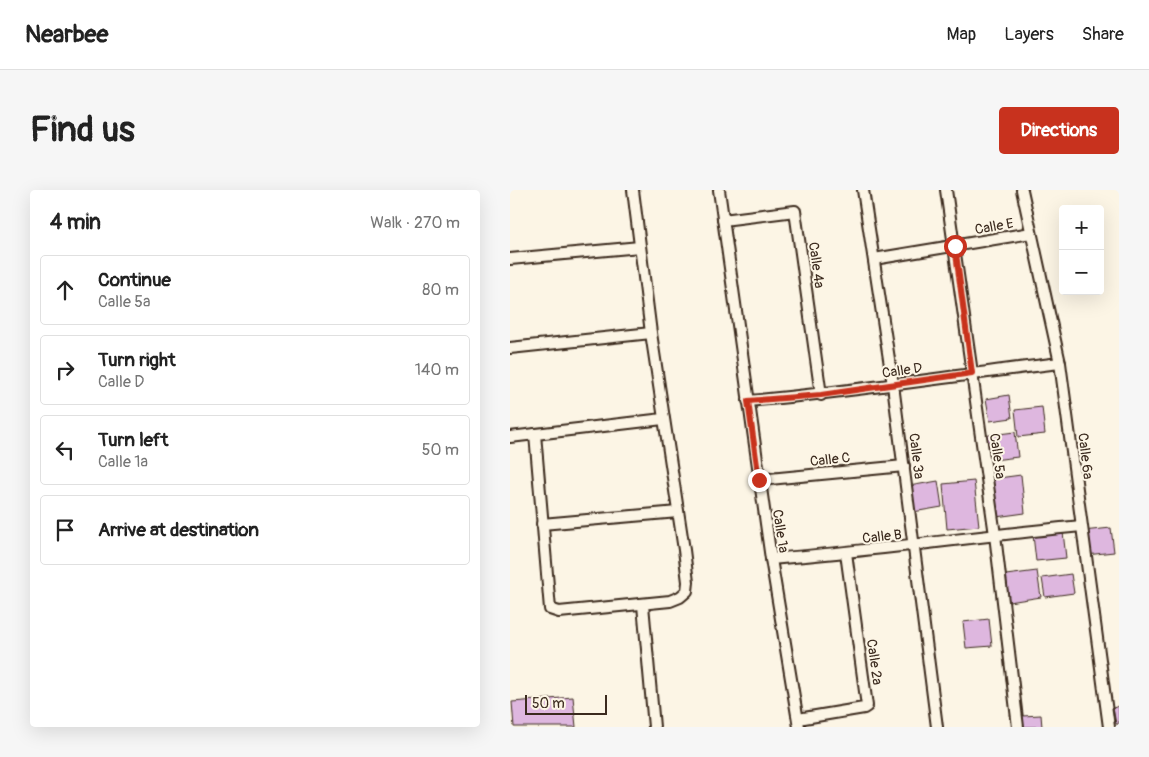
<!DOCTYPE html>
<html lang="en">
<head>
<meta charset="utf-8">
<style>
	:root { --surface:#fff; --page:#f6f6f6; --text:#222; --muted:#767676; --line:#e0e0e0; --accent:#c8321e }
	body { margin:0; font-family:Pangolin,sans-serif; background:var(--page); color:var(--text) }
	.controls { position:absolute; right:15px; top:15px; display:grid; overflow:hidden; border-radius:5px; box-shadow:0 5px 20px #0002 }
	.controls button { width:45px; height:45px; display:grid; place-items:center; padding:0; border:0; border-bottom:1px solid var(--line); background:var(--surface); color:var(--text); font:25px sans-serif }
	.scale { position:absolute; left:15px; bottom:12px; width:82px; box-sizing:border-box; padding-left:5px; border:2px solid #3b2a1e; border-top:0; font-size:14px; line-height:18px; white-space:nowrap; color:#3b2a1e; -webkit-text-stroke:4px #fcf5e5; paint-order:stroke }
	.stop { position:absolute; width:15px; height:15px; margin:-11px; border:4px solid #c8321e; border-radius:50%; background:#fff }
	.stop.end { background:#c8321e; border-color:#fff; box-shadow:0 1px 5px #0008 }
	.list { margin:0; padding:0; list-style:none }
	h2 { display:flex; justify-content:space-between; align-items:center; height:65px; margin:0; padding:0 20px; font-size:21px }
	h2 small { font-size:16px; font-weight:400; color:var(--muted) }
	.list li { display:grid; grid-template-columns:32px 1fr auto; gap:15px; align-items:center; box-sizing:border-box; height:70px; margin:0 10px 10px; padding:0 10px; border:1px solid var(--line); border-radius:5px }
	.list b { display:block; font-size:19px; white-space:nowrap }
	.list p { margin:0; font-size:16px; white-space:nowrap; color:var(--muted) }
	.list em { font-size:16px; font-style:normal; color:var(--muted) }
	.icon { flex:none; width:28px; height:28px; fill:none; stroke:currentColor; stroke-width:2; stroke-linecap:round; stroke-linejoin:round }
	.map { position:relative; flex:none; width:609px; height:537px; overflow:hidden; border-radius:5px }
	header { display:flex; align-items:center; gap:30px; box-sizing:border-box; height:70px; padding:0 25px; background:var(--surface); border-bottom:1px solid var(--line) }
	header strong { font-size:24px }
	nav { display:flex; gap:28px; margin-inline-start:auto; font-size:18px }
	.intro { display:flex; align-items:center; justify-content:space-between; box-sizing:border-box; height:120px; padding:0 30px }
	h1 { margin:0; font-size:35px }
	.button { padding:12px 22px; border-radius:5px; background:var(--accent); color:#fff; font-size:18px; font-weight:700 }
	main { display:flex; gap:30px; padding:0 30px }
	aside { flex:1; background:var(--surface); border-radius:5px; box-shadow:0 5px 20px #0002 }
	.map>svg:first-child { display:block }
</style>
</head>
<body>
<header>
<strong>Nearbee</strong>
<nav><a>Map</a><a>Layers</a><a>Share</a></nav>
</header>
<div class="intro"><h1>Find us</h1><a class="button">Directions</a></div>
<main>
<aside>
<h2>4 min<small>Walk · 270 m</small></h2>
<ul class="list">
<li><svg class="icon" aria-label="ahead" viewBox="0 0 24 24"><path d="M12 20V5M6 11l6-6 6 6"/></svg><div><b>Continue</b><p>Calle 5ª</p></div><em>80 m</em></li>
<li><svg class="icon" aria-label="right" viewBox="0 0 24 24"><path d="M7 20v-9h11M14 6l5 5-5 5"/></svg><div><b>Turn right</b><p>Calle D</p></div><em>140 m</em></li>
<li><svg class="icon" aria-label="left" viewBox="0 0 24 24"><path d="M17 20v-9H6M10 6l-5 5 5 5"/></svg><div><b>Turn left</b><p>Calle 1ª</p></div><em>50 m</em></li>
<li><svg class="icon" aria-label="arrive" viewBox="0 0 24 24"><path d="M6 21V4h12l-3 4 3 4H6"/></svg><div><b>Arrive at destination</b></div></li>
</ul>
</aside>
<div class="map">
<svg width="609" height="537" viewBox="0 0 609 537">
	<rect width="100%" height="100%" fill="#fcf5e5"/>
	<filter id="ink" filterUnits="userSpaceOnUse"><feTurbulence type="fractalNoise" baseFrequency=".02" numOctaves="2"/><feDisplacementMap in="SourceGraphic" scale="10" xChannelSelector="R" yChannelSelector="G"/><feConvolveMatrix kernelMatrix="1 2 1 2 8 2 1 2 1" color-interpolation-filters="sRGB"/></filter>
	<g filter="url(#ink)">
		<!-- building -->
		<g fill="#deb7df" stroke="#3b2a1e">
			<path d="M499,205L502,228L480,231L476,209Z"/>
			<path d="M532,217L535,244L508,247L505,220Z"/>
			<path d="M505,242L508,267L475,271L472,246Z"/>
			<path d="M511,285L515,323L486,327L481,289Z"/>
			<path d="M428,291L432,317L403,322L399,296Z"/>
			<path d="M464,291L469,336L437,339L433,294Z"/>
			<path d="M601,338L604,362L576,365L573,341Z"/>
			<path d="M553,342L556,368L526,371L523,345Z"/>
			<path d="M527,381L531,407L499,412L496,385Z"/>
			<path d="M561,384L564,403L535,407L532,388Z"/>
			<path d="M479,429L482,456L456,458L453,432Z"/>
			<path d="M63,507L66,537H4L2,512Z"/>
			<path d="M609,516V534H606L603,518Z"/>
			<path d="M531,525L532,537H513L512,526Z"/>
		</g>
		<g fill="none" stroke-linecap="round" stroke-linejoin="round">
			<!-- street casing -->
			<g stroke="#3b2a1e" stroke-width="14">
				<g id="street">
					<path d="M209,0L261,369L289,537"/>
					<path d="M353,0L383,195L427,537"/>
					<path d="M436,0L485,345L508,537"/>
					<path d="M512,0L550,173L599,537"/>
					<path d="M213,30L285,21L311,205"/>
					<path d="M0,69L130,57"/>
					<path d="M364,69L521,43"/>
					<path d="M0,158L141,143"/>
					<path d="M238,211C343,202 446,185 550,173"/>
					<path d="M25,244L40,419L49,422L160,411L170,407L177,401L178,392L174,360L141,143L123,0"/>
					<path d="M0,247L153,229"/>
					<path d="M249,290L394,276"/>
					<path d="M32,334L168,322"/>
					<path d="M261,369C365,361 468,346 571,336"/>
					<path d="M133,415L144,537"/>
					<path d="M288,529L354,518L357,516L336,363"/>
				</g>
			</g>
			<!-- street -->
			<use href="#street" stroke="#fcf5e5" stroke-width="10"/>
		</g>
	</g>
	<g fill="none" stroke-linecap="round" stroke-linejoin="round" filter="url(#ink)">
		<!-- route -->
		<path stroke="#c8321e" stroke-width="6" d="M249,290L238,211L311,205L462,183L445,56"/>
	</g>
	<g text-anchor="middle" stroke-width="4" stroke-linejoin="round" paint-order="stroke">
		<!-- street labels -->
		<g font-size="14" fill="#3b2a1e" stroke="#fcf5e5">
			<text transform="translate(484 36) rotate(-10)" y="5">Calle E</text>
			<text transform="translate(307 75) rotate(82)" y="5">Calle 4ª</text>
			<text transform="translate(392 180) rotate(-8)" y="5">Calle D</text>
			<text transform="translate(407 266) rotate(83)" y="5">Calle 3ª</text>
			<text transform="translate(488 266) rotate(82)" y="5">Calle 5ª</text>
			<text transform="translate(576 266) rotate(83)" y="5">Calle 6ª</text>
			<text transform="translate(320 269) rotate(-6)" y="5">Calle C</text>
			<text transform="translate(271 341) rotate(81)" y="5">Calle 1ª</text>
			<text transform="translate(372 346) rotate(-6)" y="5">Calle B</text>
			<text transform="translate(365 472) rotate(82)" y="5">Calle 2ª</text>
		</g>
	</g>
</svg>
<div class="controls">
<button>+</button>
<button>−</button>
</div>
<div class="scale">50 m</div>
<div class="stop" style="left:445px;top:56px"></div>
<div class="stop end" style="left:249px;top:290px"></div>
</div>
</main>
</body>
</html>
